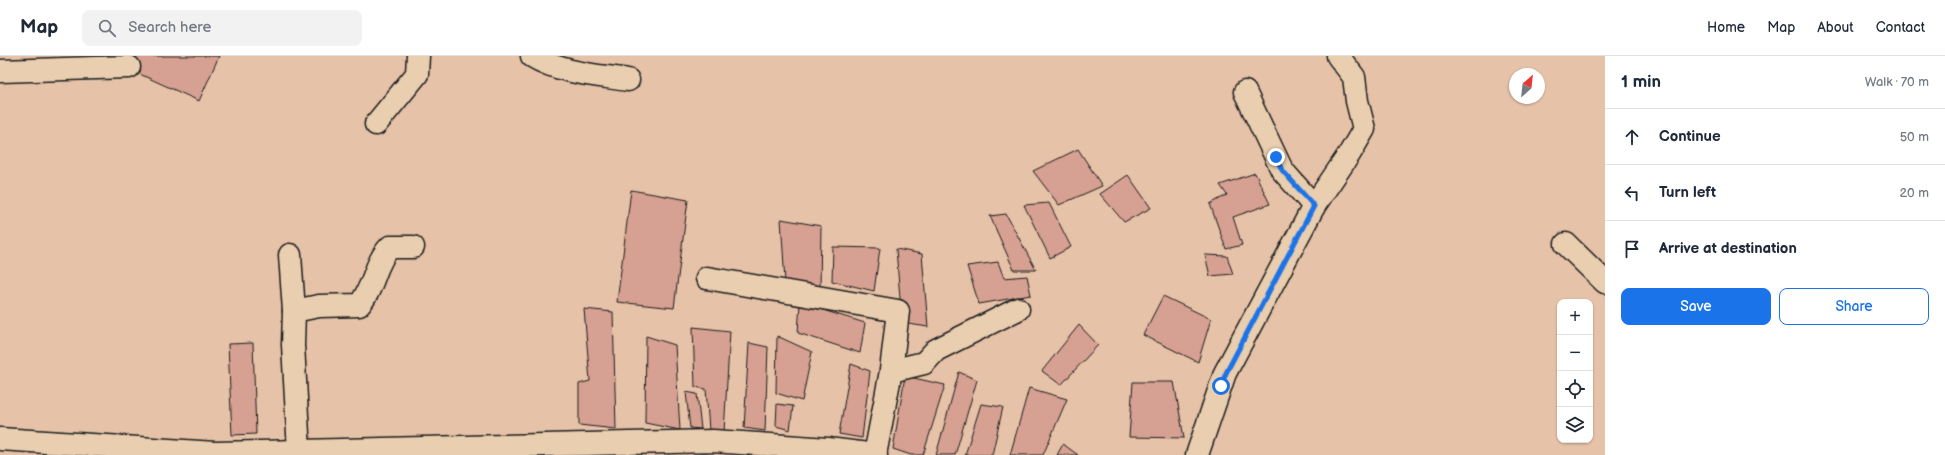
<!DOCTYPE html>
<html lang="en">
<head>
<meta charset="utf-8">
<style>
	:root { --surface:#fff; --page:#f2f2f3; --text:#1f2937; --muted:#747a83; --line:#e0e1e3; --accent:#1a73e8 }
	body { margin:0; font-family:"Balsamiq Sans",sans-serif; background:var(--page); color:var(--text) }
	.controls { position:absolute; right:12px; bottom:12px; display:grid; overflow:hidden; border-radius:8px; box-shadow:0 1px 3px #0004 }
	.controls button { width:36px; height:36px; display:grid; place-items:center; padding:0; border:0; border-bottom:1px solid var(--line); background:var(--surface); color:var(--text); font:20px sans-serif }
	.compass { position:absolute; left:1509px; top:12px; width:36px; height:36px; border-radius:50%; background:var(--surface); box-shadow:0 1px 3px #0004; rotate:27deg }
	.stop { position:absolute; width:12px; height:12px; margin:-9px; border:3px solid #1a73e8; border-radius:50%; background:#fff }
	.stop.end { background:#1a73e8; border-color:#fff; box-shadow:0 1px 4px #0008 }
	.list { margin:0; padding:0; list-style:none }
	h2 { display:flex; justify-content:space-between; align-items:center; height:52px; margin:0; padding:0 16px; font-size:17px }
	h2 small { font-size:13px; font-weight:400; color:var(--muted) }
	.list li { display:grid; grid-template-columns:26px 1fr auto; gap:12px; align-items:center; box-sizing:border-box; height:56px; padding:0 16px; border-top:1px solid var(--line) }
	.list b { display:block; font-size:15px; white-space:nowrap }
	.list em { font-size:13px; font-style:normal; color:var(--muted) }
	.actions { display:flex; gap:8px; padding:12px 16px }
	.actions a { flex:1; padding:9px 0; border:1px solid var(--accent); border-radius:8px; text-align:center; font-size:14px; color:var(--accent) }
	.actions .main { background:var(--accent); color:#fff }
	.icon { flex:none; width:22px; height:22px; fill:none; stroke:currentColor; stroke-width:2; stroke-linecap:round; stroke-linejoin:round }
	.map { position:relative; flex:none; width:1605px; height:399px; overflow:hidden }
	header { display:flex; align-items:center; gap:24px; box-sizing:border-box; height:56px; padding:0 20px; background:var(--surface); border-bottom:1px solid var(--line) }
	header strong { font-size:19px }
	nav { display:flex; gap:22px; margin-inline-start:auto; font-size:14px }
	.search { width:280px; height:36px; background:var(--page); display:flex; align-items:center; gap:10px; box-sizing:border-box; padding:0 14px; border-radius:8px; color:var(--muted); font-size:15px }
	main { display:flex }
	aside { flex:1; background:var(--surface) }
	.map>svg:first-child { display:block }
</style>
</head>
<body>
<header>
<strong>Map</strong>
<div class="search"><svg class="icon" aria-label="search" viewBox="0 0 24 24"><circle cx="10" cy="10" r="6"/><path d="M15 15l6 6"/></svg>Search here</div>
<nav><a>Home</a><a>Map</a><a>About</a><a>Contact</a></nav>
</header>
<main>
<div class="map">
<svg width="1605" height="399" viewBox="0 0 1605 399">
	<rect width="100%" height="100%" fill="#e6c2a8"/>
	<filter id="ink" filterUnits="userSpaceOnUse"><feTurbulence type="fractalNoise" baseFrequency=".025" numOctaves="2"/><feDisplacementMap in="SourceGraphic" scale="8" xChannelSelector="R" yChannelSelector="G"/><feConvolveMatrix kernelMatrix="1 2 1 2 8 2 1 2 1" color-interpolation-filters="sRGB"/></filter>
	<g filter="url(#ink)">
		<!-- building -->
		<g fill="#d6a092" stroke="#1c1c1c">
			<path d="M100,0H219L199,45Z"/>
			<path d="M1078,93L1102,130L1059,149L1033,115Z"/>
			<path d="M1255,117L1270,148L1233,161L1242,189L1226,193L1210,148L1227,139L1220,129Z"/>
			<path d="M1128,119L1151,152L1124,166L1100,138Z"/>
			<path d="M631,134L688,144L674,252L617,246Z"/>
			<path d="M1049,147L1071,191L1050,202L1024,149Z"/>
			<path d="M1006,158L1036,214H1014L990,160Z"/>
			<path d="M781,163L821,170L820,233L785,226Z"/>
			<path d="M833,191L880,192L874,235L832,225Z"/>
			<path d="M896,193L922,198L928,271L902,267Z"/>
			<path d="M1205,199L1227,200L1233,218L1210,220Z"/>
			<path d="M998,206L1004,222L1027,220L1031,239L979,248L967,210Z"/>
			<path d="M1163,240L1211,263L1198,306L1143,279Z"/>
			<path d="M800,247L865,267L860,297L798,277Z"/>
			<path d="M584,253L613,256L616,373L579,369V328L590,325Z"/>
			<path d="M1079,269L1098,289L1061,329L1042,315Z"/>
			<path d="M693,271L730,275L724,376L709,374L706,333L695,331Z"/>
			<path d="M646,280L675,289L680,374L645,367Z"/>
			<path d="M777,280L812,296L802,345L776,337Z"/>
			<path d="M253,287L256,378L232,379L228,288Z"/>
			<path d="M749,287L768,291L765,375L744,372Z"/>
			<path d="M851,308L870,315L862,382L839,378Z"/>
			<path d="M959,316L977,324L955,399H936Z"/>
			<path d="M905,320L945,329L923,399H911L893,393Z"/>
			<path d="M1133,326H1174L1184,382L1129,381Z"/>
			<path d="M1029,332L1067,343L1043,399H1010Z"/>
			<path d="M686,336L697,338L701,373L690,372Z"/>
			<path d="M777,348L793,350L790,374L776,370Z"/>
			<path d="M981,348L1003,351L992,399H965Z"/>
			<path d="M1063,388L1078,399H1057Z"/>
		</g>
		<g fill="none" stroke-linecap="round" stroke-linejoin="round">
			<!-- minor casing -->
			<g stroke="#1c1c1c" stroke-width="25">
				<g id="minor">
					<path d="M532,0C560,17 596,19 628,24"/>
					<path d="M0,15L129,11"/>
					<path d="M1245,36L1282,114L1314,150"/>
					<path d="M376,68L417,18L418,0"/>
					<path d="M1566,188L1605,226"/>
					<path d="M290,199L294,255"/>
					<path d="M707,222L898,255L891,315"/>
					<path d="M299,396L293,289L294,255L319,250L359,249C374,233 374,207 390,191H413"/>
					<path d="M875,399L891,315L924,307L936,294L1018,253"/>
					<path d="M1197,399L1225,317L1314,150L1350,97L1364,73L1357,45L1354,21L1338,0"/>
				</g>
			</g>
			<!-- major casing -->
			<g stroke="#1c1c1c" stroke-width="25">
				<path id="major" d="M0,383L215,397L713,385L828,393L876,399"/>
			</g>
			<!-- minor -->
			<use href="#minor" stroke="#e9ceb0" stroke-width="22"/>
			<!-- major -->
			<use href="#major" stroke="#e9ceb0" stroke-width="22"/>
		</g>
	</g>
	<g fill="none" stroke-linecap="round" stroke-linejoin="round" filter="url(#ink)">
		<!-- route -->
		<path stroke="#1a73e8" stroke-width="5" d="M1221,330L1226,317L1314,150L1282,114L1276,101"/>
	</g>
</svg>
<div class="controls">
<button>+</button>
<button>−</button>
<button><svg class="icon" aria-label="locate" viewBox="0 0 24 24"><circle cx="12" cy="12" r="6"/><path d="M12 2v4M12 18v4M2 12h4M18 12h4"/></svg></button>
<button><svg class="icon" aria-label="layers" viewBox="0 0 24 24"><path d="M12 4l9 5-9 5-9-5zM3 14l9 5 9-5"/></svg></button>
</div>
<svg class="compass" viewBox="-18 -18 36 36"><path d="M0-13l5 13h-10z" fill="#e53935"/><path d="M0 13l5-13h-10z" fill="#747a83"/></svg>
<div class="stop" style="left:1221px;top:330px"></div>
<div class="stop end" style="left:1276px;top:101px"></div>
</div>
<aside>
<h2>1 min<small>Walk · 70 m</small></h2>
<ul class="list">
<li><svg class="icon" aria-label="ahead" viewBox="0 0 24 24"><path d="M12 20V5M6 11l6-6 6 6"/></svg><div><b>Continue</b></div><em>50 m</em></li>
<li><svg class="icon" aria-label="left" viewBox="0 0 24 24"><path d="M17 20v-9H6M10 6l-5 5 5 5"/></svg><div><b>Turn left</b></div><em>20 m</em></li>
<li><svg class="icon" aria-label="arrive" viewBox="0 0 24 24"><path d="M6 21V4h12l-3 4 3 4H6"/></svg><div><b>Arrive at destination</b></div></li>
</ul>
<div class="actions"><a class="main">Save</a><a>Share</a></div>
</aside>
</main>
</body>
</html>
